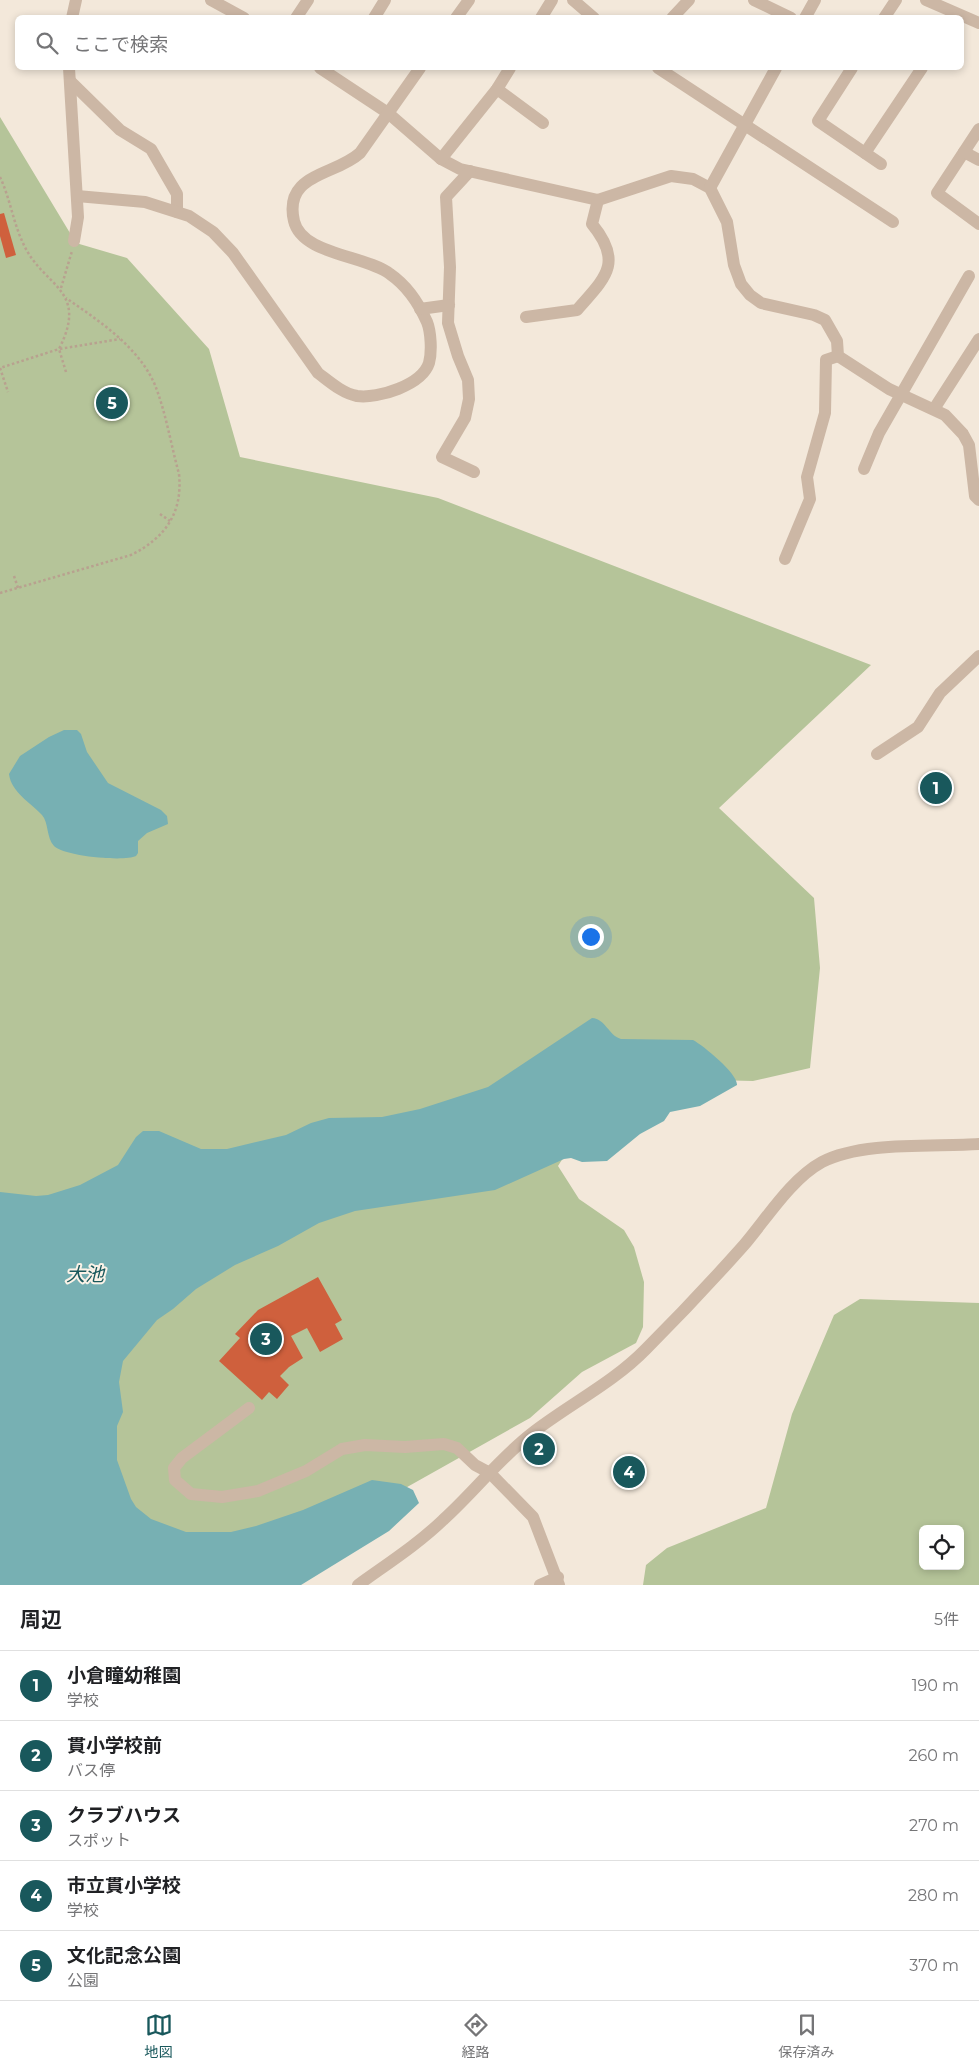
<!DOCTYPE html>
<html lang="ja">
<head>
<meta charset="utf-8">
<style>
	:root { --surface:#fff; --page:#f2f2f2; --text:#202124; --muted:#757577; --line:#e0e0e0; --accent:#19585c }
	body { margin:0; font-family:Montserrat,"Noto Sans JP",sans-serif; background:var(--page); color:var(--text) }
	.controls { position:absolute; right:15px; bottom:15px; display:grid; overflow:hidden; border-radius:8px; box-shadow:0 2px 8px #0003 }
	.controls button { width:45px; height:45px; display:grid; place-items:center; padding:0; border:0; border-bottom:1px solid var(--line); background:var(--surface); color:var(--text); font:25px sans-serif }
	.you { position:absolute; left:590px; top:936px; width:18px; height:18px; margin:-12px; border:4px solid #fff; border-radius:50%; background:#1a73e8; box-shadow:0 0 0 8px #1a73e833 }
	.badge { display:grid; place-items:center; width:32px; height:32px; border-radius:50%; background:var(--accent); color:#fff; font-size:16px; font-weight:700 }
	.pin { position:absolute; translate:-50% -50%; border:2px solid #fff; box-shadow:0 1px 5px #0006 }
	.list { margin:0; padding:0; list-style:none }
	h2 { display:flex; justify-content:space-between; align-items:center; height:65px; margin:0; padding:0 20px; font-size:21px }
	h2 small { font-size:16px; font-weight:400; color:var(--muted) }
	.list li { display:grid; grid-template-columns:32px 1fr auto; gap:15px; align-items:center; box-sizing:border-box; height:70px; padding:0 20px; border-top:1px solid var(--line) }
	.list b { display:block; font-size:19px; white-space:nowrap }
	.list p { margin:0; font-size:16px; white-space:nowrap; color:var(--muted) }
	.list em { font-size:16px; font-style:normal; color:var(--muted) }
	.icon { flex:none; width:28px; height:28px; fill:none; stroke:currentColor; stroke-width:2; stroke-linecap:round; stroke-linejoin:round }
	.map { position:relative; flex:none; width:979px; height:1585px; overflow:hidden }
	.search { position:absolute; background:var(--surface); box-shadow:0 2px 8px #0003; left:15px; right:15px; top:15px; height:55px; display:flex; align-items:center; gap:12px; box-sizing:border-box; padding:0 18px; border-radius:8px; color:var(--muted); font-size:19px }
	.sheet { height:415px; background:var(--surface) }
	nav { display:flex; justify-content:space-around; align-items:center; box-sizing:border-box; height:70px; border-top:1px solid var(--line); background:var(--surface); font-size:14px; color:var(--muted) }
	nav a { display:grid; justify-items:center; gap:2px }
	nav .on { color:var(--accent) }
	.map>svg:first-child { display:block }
</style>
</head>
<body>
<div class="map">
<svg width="979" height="1585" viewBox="0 0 979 1585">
	<rect width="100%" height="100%" fill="#f3e8da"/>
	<!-- green -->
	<g fill="#b5c499" fill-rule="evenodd">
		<path d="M0,117L76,243L127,258L209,349L240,457L438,498L871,665L719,808L814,898L820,968L810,1068L753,1081L671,1079L570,1147L558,1166L579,1199L624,1230L634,1247L644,1282L643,1327L636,1343L582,1372L530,1418L352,1518L263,1544L0,1538Z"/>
		<path d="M860,1299L979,1303V1585H643L646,1565L667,1548L766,1508L792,1414L834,1315ZM923,1529H960V1566H923Z"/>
	</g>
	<!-- water -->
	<g fill="#77b0b3">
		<path d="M64,730H77L81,734L87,752L108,783L161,810L167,816L168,824L147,833L138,841V853L136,856C124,862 63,856 54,846C46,837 49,823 42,815C31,803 11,792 9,774L20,756L49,737Z"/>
		<path d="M592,1018C606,1019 608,1035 621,1039L693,1040C704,1046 738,1074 737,1085L700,1106L670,1112L664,1121L640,1134L607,1161L582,1162L571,1158L564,1159L495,1190L355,1211L319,1223L278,1246L235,1265L196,1289L173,1309L157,1320L123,1361L119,1382L123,1412L117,1426V1460L131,1499L136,1507L151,1519L186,1532H231L256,1526L303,1510L372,1480L401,1484L413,1490L419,1503L389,1531L301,1585H0V1192L36,1196L48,1195L80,1185L118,1165L136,1137L143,1131H159L201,1149H227L286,1135L311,1123L329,1118L382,1117L420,1109L488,1087Z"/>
	</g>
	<!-- building -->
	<g fill="#cf603d">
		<path d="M4,213L16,255L6,258L0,236V214Z"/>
		<path d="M318,1277L342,1320L335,1324L343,1339L320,1352L307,1328L291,1336L303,1358L289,1367L280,1376L289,1385L277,1399L269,1392L262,1400L219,1361L240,1338L235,1334L258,1310Z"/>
	</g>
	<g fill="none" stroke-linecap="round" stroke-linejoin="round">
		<!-- path -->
		<g stroke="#b8a18f" stroke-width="2.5" stroke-dasharray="2.5 2.5" stroke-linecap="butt">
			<path d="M0,177C10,198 13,222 23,243C42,287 90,288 59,349L0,368"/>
			<path d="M61,288L72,251"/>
			<path d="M0,368L8,392"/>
			<path d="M66,372L59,349L120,339"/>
			<path d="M160,514L170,521"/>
			<path d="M14,576L18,588"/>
			<path d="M0,593L131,555C165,538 183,513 179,474C171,445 166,413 155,385C138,346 99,321 66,298"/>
		</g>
		<!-- minor -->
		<g stroke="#ccb7a5" stroke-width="12">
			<path d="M211,0L244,18"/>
			<path d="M573,0L594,18"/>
			<path d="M754,0L791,18"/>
			<path d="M926,0L979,23"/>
			<path d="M72,18L76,0"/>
			<path d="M296,18L308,0"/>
			<path d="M374,18L385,0"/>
			<path d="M456,18L469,0"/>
			<path d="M541,18L552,0"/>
			<path d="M672,18L689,0"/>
			<path d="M805,18L815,0"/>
			<path d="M884,18L896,0"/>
			<path d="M69,68L78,217L74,241"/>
			<path d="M320,68L388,113L441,159L460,169L598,200L671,176L693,179L710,188L727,222L734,265L741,284L750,295L761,303L814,315L825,320L837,341L838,356L889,389L945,415L963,434L969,445L975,496L979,500"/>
			<path d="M658,68L893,222"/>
			<path d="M852,68L818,121L881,164"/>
			<path d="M70,81L120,130L151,149L177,194V212"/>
			<path d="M497,89L543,123"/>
			<path d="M979,129L937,193L979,224"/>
			<path d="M964,152L979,160"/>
			<path d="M865,153L922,68"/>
			<path d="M441,159L497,89L510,68"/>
			<path d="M470,171L446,197L450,267L448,323L458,356L468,380L469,399L465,418L442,457L474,472"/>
			<path d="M710,188L776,68"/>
			<path d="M77,196L145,202L189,216L213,232L233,253L318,373C330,382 342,393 357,396C378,399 422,385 429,363C432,352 431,332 427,322C419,304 406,285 390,274C365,255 302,255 294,221C283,173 335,176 360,153L420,68"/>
			<path d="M420,309L449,305"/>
			<path d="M526,317L577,310C605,278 624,263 592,224L598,200"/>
			<path d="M934,409L979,339"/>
			<path d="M864,469L879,433L969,276"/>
			<path d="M785,559L810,499L807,477L825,413L826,360L838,356"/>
			<path d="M877,754L918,727L940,693L979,656"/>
			<path d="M249,1408L182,1458L174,1468L175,1480L191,1494L222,1497L258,1491L306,1471L342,1449L365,1445L405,1447L444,1444L457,1448L475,1465L490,1473L533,1517L559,1585"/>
			<path d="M358,1585C387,1564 417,1545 443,1520C474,1492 499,1459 531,1434C568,1405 613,1383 646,1349C679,1316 712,1281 744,1245C767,1218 791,1179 822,1162C861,1141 935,1147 979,1144"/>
			<path d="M540,1585L558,1577"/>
		</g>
	</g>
	<g text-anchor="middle" stroke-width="4" stroke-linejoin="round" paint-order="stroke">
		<!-- water labels -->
		<g font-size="19" font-style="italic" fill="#19585c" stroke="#fbf2e7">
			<text x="85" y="1281">大池</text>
		</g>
	</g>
</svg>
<div class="controls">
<button><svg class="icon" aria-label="locate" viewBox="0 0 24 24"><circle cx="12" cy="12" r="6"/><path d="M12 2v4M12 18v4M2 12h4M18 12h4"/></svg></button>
</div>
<div class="you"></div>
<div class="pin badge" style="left:936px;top:788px">1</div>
<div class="pin badge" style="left:539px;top:1449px">2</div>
<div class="pin badge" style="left:266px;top:1339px">3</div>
<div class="pin badge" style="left:629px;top:1472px">4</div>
<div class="pin badge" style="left:112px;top:403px">5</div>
<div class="search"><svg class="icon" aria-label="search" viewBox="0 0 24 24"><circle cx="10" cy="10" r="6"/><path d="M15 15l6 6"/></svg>ここで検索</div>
</div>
<section class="sheet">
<h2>周辺<small>5件</small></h2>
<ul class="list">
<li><span class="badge">1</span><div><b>小倉瞳幼稚園</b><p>学校</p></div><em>190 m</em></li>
<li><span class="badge">2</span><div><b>貫小学校前</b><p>バス停</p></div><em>260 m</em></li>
<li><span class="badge">3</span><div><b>クラブハウス</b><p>スポット</p></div><em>270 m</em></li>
<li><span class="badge">4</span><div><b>市立貫小学校</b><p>学校</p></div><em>280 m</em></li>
<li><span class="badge">5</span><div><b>文化記念公園</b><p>公園</p></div><em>370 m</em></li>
</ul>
</section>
<nav>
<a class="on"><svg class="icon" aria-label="map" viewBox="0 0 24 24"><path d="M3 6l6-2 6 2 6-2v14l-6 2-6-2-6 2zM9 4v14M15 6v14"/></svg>地図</a>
<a><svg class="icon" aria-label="directions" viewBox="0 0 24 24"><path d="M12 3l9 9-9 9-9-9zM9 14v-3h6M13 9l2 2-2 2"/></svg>経路</a>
<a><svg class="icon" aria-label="saved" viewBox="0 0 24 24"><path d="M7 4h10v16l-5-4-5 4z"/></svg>保存済み</a>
</nav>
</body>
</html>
